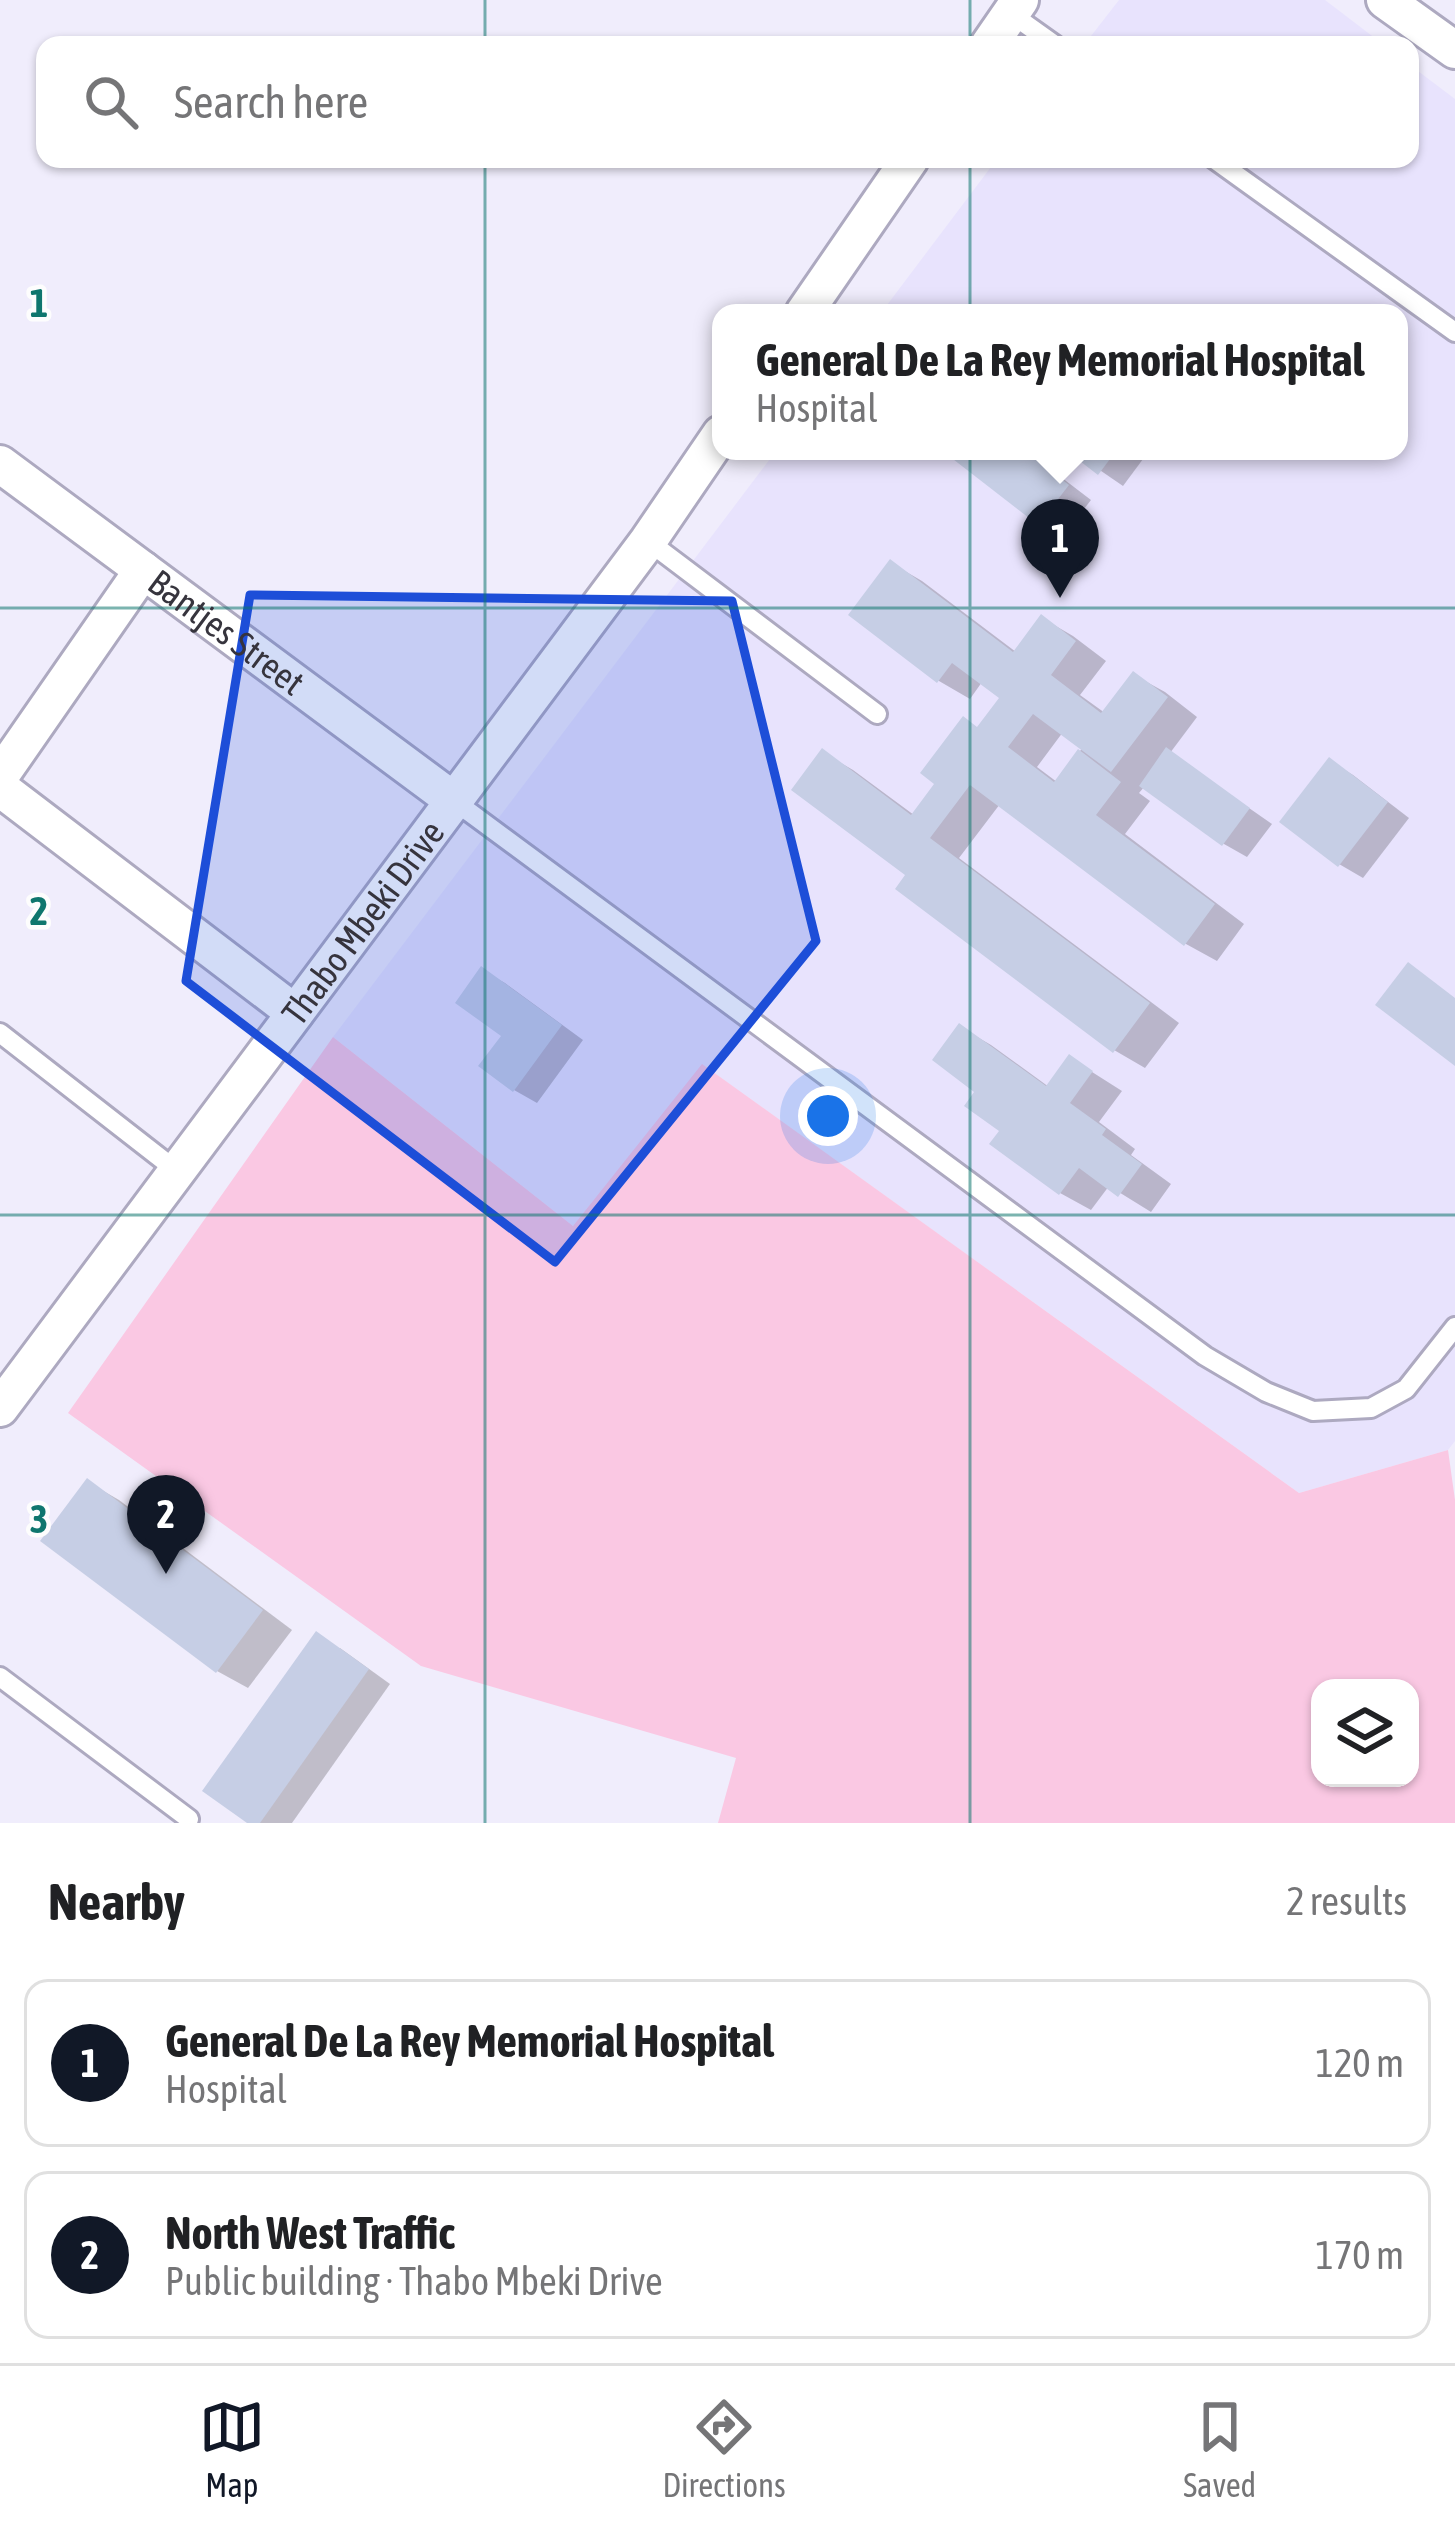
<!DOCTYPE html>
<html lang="en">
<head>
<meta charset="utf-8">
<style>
	:root { --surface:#fff; --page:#f6f6f6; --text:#202124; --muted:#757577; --line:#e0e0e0; --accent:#111827 }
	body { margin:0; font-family:"Asap Condensed",sans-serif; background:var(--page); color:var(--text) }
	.controls { position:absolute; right:36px; bottom:36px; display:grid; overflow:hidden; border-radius:24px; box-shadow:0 3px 9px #0004 }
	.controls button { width:108px; height:108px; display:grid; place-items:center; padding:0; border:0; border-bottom:3px solid var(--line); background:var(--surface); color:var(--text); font:60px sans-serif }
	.you { position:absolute; left:828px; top:1116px; width:42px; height:42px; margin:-30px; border:9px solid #fff; border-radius:50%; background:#1a73e8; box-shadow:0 0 0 18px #1a73e833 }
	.badge { display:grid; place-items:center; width:78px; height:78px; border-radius:50%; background:var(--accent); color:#fff; font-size:39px; font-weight:700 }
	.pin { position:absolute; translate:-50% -99px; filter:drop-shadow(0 3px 6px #0008) }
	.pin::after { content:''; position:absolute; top:63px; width:42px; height:36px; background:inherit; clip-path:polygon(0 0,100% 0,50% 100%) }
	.popup { position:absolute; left:712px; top:304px; width:696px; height:156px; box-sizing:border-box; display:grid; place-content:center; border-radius:24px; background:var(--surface); filter:drop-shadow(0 3px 9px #0005); font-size:39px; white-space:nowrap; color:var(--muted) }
	.popup b { font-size:45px; color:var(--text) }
	.popup::after { content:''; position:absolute; left:50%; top:100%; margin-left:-24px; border:24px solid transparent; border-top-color:var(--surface) }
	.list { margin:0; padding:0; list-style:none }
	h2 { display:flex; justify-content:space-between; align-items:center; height:156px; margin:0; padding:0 48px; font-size:51px }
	h2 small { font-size:39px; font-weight:400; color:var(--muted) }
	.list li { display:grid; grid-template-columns:78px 1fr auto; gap:36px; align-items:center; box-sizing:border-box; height:168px; margin:0 24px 24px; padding:0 24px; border:3px solid var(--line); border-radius:24px }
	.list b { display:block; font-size:45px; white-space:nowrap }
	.list p { margin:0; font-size:39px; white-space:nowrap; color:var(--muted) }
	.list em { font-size:39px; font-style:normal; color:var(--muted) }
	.icon { flex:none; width:66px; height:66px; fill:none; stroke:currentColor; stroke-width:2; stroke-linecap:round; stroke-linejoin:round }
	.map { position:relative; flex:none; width:1455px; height:1823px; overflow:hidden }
	.search { position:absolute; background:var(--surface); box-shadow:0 3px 9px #0004; left:36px; right:36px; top:36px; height:132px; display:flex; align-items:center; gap:30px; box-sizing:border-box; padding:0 42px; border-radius:24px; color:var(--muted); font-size:45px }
	.sheet { height:540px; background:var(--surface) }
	nav { display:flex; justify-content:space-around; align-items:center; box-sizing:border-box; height:168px; border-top:3px solid var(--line); background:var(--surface); font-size:33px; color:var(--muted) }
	nav a { display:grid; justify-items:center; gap:6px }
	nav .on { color:var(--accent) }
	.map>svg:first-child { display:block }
</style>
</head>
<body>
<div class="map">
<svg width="1455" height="1823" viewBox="0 0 1455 1823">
	<rect width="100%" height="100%" fill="#f0edfc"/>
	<!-- built -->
	<g fill="#e8e3fd">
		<path d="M1119,0H1325L1384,45H1084Z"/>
		<path d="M1410,65L1455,99V1441L1448,1450L1299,1493L703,1065L573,1226L333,1037L776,451H1399V313H881L997,159H1410Z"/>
	</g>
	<!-- green -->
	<path fill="#fac8e3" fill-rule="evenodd" d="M333,1037L573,1226L702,1064L1299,1493L1448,1450L1455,1500V1823H718L736,1758L421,1666L68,1413ZM1320,1688H1410V1778H1320Z"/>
	<!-- shadow -->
	<g fill="#0003" fill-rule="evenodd">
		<path d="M957,451H1041L1036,458L1091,500L1063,536L1040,523L953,456Z"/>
		<path d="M1072,451H1149L1123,486Z"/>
		<path d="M891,563L922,581L1016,652L1042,618L1073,636L1106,661L1080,695L1105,713L1134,675L1165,692L1197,717L1170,753L1272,824L1247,857L1224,844L1145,786L1139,793L1150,801L1125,834L1244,924L1217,961L1186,944L1000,804L959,858L1179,1023L1145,1068L1114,1050L909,875L822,752L853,770L914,815L1003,698L982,682L970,699L939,681L852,615ZM1063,732L1083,747L1057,782L1037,767Z"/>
		<path d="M1330,761L1353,775L1409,818L1363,878L1339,864Z"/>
		<path d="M482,970L505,983L583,1040L537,1103L514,1090L505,1035Z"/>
		<path d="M960,1027L991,1045L1049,1087L1070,1058L1122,1091L1099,1122L1135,1149L1131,1155L1171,1184L1151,1212L1109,1186L1091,1210L1060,1193L1003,1131L979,1091Z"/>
		<path d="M88,1482L119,1500L292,1630L248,1688L217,1671Z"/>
		<path d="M340,1648L390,1684L292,1823H252Z"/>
	</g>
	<!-- building -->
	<g fill="#c6cee5">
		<path d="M953,451H1026L1069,485L1038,525L949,456Z"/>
		<path d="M1067,451H1116L1098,475Z"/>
		<path d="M890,559L1013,652L1041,614L1076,641L1051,675L1101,713L1133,671L1168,697L1111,772L1033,714L1008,747L1054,782L1078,749L1121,782L1096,815L1215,904L1184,946L970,785L930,838L1150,1003L1113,1053L895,889L905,875L791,790L822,748L911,815L934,784L920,773L963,716L977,727L999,698L952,663L937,683L848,615Z"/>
		<path d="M1166,747L1250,808L1222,846L1139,786Z"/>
		<path d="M1329,757L1388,802L1338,867L1279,822Z"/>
		<path d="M1408,962L1455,998V1066L1375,1005Z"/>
		<path d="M481,966L562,1025L513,1092L478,1066L501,1036L455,1003Z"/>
		<path d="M959,1023L1046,1086L1069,1054L1093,1071L1070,1103L1106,1129L1102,1135L1142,1164L1118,1197L1079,1168L1059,1195L989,1144L999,1131L964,1106L974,1092L932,1060Z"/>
		<path d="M87,1478L263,1610L216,1673L40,1541Z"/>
		<path d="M316,1631L369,1669L260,1823H247L202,1791Z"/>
	</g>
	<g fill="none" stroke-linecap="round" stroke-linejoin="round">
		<!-- service casing -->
		<g stroke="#ada9c0" stroke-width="24">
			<g id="service">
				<path d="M1010,13L1055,45"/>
				<path d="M1214,159L1455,332"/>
				<path d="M648,541L877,714"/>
				<path d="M453,800L1205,1356L1266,1392L1313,1411L1371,1408L1406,1389L1455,1327"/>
				<path d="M0,1033L177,1171"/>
				<path d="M0,1677L189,1819"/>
			</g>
		</g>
		<!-- minor casing -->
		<g stroke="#ada9c0" stroke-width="42">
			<g id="minor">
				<path d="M1385,0L1455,50"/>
				<path d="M989,45L1020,0"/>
				<path d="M804,313L910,159"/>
				<path id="s1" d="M0,464L453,800"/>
				<path d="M0,776L143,570"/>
				<path d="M0,788L295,1013"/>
				<path id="s2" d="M0,1408L648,541L721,434"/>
			</g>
		</g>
		<!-- service -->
		<use href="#service" stroke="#fff" stroke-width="18"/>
		<!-- minor -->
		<use href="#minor" stroke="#fff" stroke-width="36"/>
	</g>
	<!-- marked area -->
	<path fill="#1d4ed8" fill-opacity="0.2" stroke="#1d4ed8" stroke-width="9" stroke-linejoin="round" d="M250,595L732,601L816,941L555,1262L186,981Z"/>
	<!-- grid -->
	<path fill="none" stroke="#0f766e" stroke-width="3" stroke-opacity="0.55" d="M485,0V45M970,0V45M485,159V1823M970,159V1823M0,608H1455M0,1215H1455"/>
	<g text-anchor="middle" stroke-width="9" stroke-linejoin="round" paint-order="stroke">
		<!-- street labels -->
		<g font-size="36" fill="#36343d" stroke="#fdfdfd">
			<text dy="13" stroke="none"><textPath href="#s1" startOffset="282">Bantjes Street</textPath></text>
			<text dy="13" stroke="none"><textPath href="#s2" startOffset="606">Thabo Mbeki Drive</textPath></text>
		</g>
	</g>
	<g font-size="39" text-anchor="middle" font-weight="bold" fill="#0f766e" stroke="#fdfdfd" stroke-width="9" stroke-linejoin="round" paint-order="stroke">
		<text x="39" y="317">1</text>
		<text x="39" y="925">2</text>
		<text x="39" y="1533">3</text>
	</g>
</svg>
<div class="controls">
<button><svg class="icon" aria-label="layers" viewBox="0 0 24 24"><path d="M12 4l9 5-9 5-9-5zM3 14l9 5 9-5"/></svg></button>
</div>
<div class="you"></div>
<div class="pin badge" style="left:1060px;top:598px">1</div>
<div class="popup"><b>General De La Rey Memorial Hospital</b>Hospital</div>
<div class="pin badge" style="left:166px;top:1574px">2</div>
<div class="search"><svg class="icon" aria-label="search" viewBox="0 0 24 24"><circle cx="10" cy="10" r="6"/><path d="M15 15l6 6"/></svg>Search here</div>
</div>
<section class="sheet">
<h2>Nearby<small>2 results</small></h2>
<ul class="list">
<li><span class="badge">1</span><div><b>General De La Rey Memorial Hospital</b><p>Hospital</p></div><em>120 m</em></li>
<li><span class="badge">2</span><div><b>North West Traffic</b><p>Public building · Thabo Mbeki Drive</p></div><em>170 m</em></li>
</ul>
</section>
<nav>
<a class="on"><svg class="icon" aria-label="map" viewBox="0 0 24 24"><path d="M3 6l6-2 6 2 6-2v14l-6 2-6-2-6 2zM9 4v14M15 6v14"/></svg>Map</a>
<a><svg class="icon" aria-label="directions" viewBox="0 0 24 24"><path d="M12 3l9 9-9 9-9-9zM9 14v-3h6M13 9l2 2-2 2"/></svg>Directions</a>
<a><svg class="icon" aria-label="saved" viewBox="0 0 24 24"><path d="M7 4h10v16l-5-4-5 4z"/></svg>Saved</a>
</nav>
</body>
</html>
